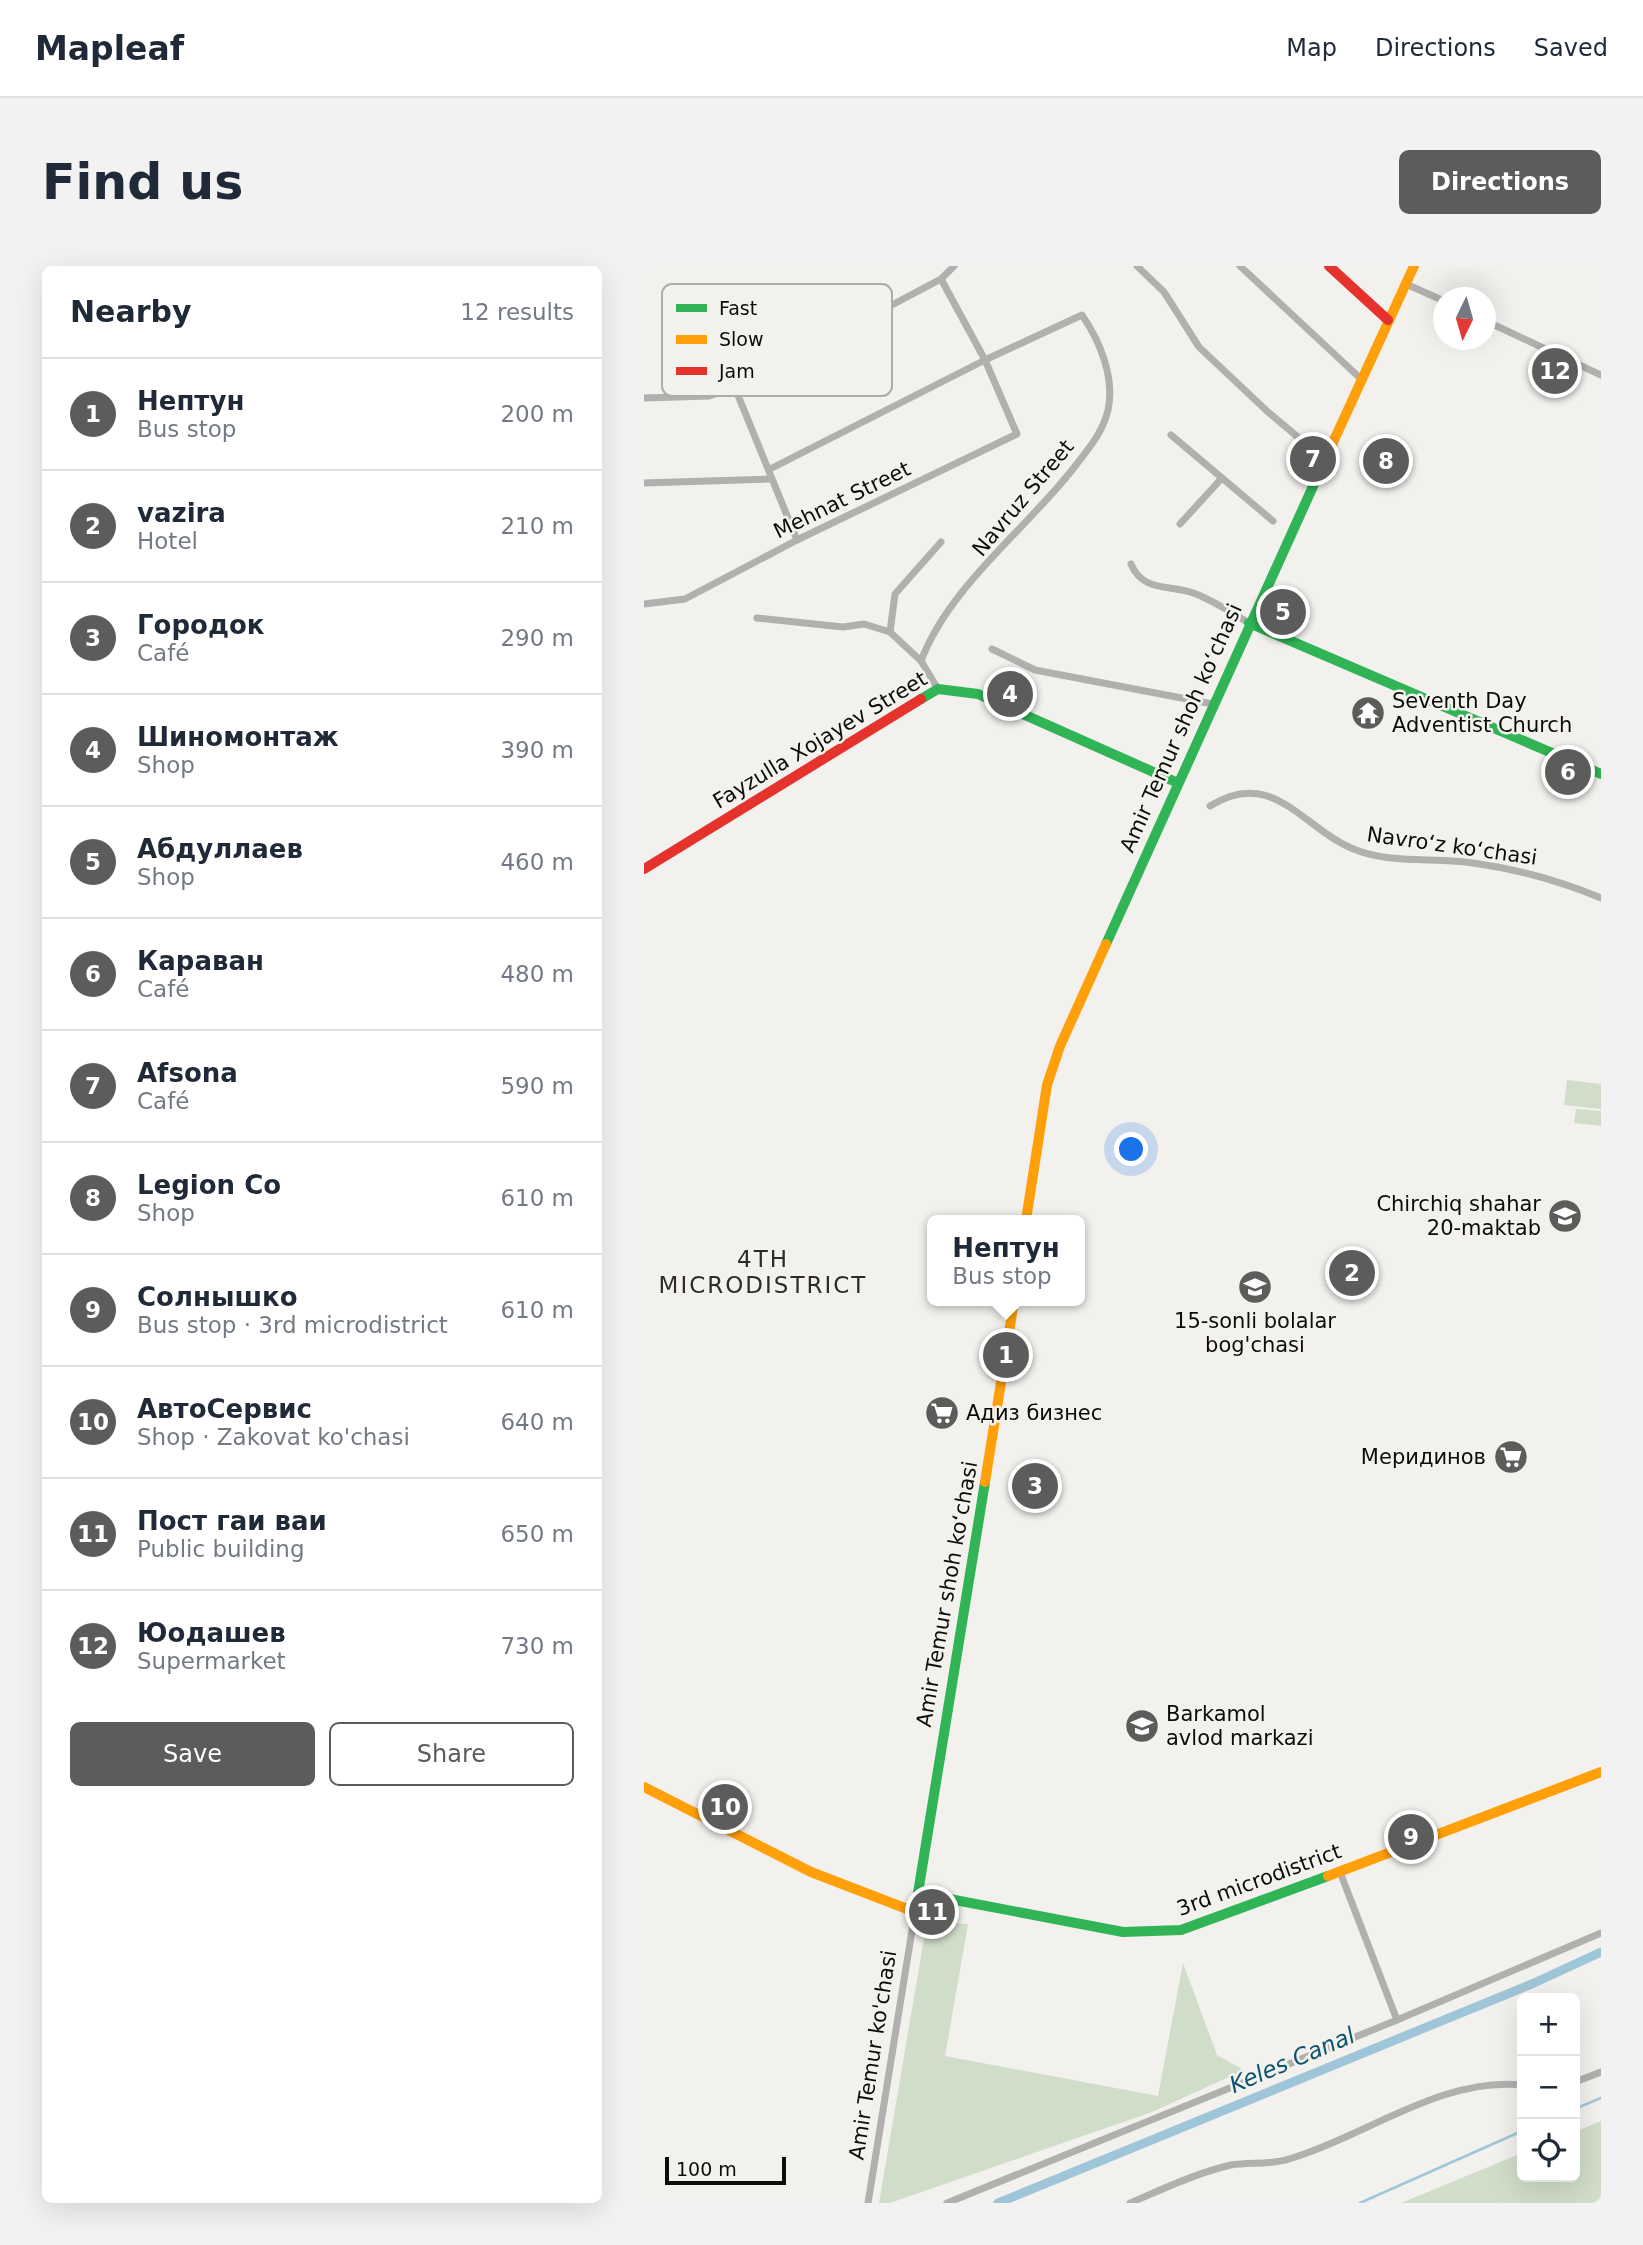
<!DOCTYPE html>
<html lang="en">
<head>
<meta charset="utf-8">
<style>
	:root { --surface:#fff; --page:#f2f2f3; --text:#1f2937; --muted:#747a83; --line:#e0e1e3; --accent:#5c5c5a }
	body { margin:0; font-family:"DejaVu Sans",sans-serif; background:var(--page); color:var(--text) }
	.controls { position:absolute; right:21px; bottom:21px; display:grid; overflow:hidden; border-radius:10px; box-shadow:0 7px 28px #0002 }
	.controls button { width:63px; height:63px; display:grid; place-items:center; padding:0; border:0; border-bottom:2px solid var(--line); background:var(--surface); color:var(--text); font:35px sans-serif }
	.compass { position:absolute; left:789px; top:21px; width:63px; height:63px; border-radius:50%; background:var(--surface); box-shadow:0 7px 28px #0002; rotate:185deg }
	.scale { position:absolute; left:21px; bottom:18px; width:121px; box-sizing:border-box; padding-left:7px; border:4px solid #0c0c0a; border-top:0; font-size:19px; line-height:24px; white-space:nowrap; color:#0c0c0a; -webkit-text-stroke:5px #f4f2ec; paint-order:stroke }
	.you { position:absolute; left:488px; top:884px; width:24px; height:24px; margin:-18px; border:5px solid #fff; border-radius:50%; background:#1a73e8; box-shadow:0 0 0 10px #1a73e833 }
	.badge { display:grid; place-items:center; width:46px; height:46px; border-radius:50%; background:var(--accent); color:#fff; font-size:23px; font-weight:700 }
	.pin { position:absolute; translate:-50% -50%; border:4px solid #fff; box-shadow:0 2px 7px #0006 }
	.popup { position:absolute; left:283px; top:949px; width:158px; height:91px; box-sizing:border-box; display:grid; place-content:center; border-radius:10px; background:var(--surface); filter:drop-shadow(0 2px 5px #0005); font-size:23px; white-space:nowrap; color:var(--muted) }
	.popup b { font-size:26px; color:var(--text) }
	.popup::after { content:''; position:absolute; left:50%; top:100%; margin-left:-14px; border:14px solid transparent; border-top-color:var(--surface) }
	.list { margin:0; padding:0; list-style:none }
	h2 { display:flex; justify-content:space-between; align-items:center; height:91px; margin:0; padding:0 28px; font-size:30px }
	h2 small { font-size:23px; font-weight:400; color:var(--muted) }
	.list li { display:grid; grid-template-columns:46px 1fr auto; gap:21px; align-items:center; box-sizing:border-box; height:112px; padding:0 28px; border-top:2px solid var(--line) }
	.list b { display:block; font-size:26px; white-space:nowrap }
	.list p { margin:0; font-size:23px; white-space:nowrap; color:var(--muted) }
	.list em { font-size:23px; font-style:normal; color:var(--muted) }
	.actions { display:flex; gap:14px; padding:21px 28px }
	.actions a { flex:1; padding:16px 0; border:2px solid var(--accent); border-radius:10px; text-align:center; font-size:24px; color:var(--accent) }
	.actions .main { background:var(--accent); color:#fff }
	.icon { flex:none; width:38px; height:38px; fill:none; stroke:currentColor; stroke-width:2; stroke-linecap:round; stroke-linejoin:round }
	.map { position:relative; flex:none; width:957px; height:1937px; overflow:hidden; border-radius:10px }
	header { display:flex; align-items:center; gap:42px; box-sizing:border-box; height:98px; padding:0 35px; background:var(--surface); border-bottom:2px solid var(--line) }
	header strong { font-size:33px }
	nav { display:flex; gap:38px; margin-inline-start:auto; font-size:24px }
	.intro { display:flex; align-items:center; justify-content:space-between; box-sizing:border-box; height:168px; padding:0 42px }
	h1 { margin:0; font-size:49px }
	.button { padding:18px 32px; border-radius:10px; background:var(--accent); color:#fff; font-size:24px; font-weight:700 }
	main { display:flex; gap:42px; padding:0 42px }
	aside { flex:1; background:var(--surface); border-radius:10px; box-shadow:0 7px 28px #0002 }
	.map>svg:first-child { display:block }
</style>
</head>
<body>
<header>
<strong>Mapleaf</strong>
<nav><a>Map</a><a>Directions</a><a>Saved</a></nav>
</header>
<div class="intro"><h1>Find us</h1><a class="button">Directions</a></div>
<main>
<aside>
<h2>Nearby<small>12 results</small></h2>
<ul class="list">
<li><span class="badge">1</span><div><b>Нептун</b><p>Bus stop</p></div><em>200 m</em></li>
<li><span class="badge">2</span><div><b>vazira</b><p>Hotel</p></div><em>210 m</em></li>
<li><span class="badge">3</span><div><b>Городок</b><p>Café</p></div><em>290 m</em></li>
<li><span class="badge">4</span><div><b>Шиномонтаж</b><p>Shop</p></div><em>390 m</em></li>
<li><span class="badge">5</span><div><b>Абдуллаев</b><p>Shop</p></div><em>460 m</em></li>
<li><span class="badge">6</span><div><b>Караван</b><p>Café</p></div><em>480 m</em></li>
<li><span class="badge">7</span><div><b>Afsona</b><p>Café</p></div><em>590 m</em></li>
<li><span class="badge">8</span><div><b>Legion Co</b><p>Shop</p></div><em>610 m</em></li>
<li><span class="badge">9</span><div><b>Солнышко</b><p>Bus stop · 3rd microdistrict</p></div><em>610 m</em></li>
<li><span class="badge">10</span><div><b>АвтоСервис</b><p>Shop · Zakovat ko'chasi</p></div><em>640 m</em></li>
<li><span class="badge">11</span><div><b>Пост гаи ваи</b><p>Public building</p></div><em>650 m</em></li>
<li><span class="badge">12</span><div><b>Юодашев</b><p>Supermarket</p></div><em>730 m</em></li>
</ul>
<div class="actions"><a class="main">Save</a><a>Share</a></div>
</aside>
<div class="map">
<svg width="957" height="1937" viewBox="0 0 957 1937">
	<rect width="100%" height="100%" fill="#f2f1ee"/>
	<!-- green -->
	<g fill="#d0ddc8">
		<path d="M923,814L957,818V843L920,839Z"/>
		<path d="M932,843L957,845V860L930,857Z"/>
		<path d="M283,1655L324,1658L301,1790L514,1830L539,1697L573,1789L600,1804L508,1846L246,1937H235Z"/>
		<path d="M957,1855V1937H757L878,1887V1911H931V1866Z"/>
	</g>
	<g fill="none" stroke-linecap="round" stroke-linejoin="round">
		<!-- stream -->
		<g stroke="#9fc6d8" stroke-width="2.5">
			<path d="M931,1843L957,1832"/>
			<path d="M716,1937L878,1865"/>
		</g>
		<!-- canal -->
		<path stroke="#9fc6d8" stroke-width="9" d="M354,1937L890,1717L957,1686"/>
		<!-- street -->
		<g stroke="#b1b0af" stroke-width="7">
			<path d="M493,0L520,26L555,81L624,146L680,193"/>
			<path d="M596,0L717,113"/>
			<path d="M762,18L800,35"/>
			<path d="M842,55L957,109"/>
			<path d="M91,122L153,274"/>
			<path d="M0,132L65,130L91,122L297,13L310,0"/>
			<path d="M527,169L629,255"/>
			<path d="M126,203L341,94L438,49C456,75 471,112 464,144C459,166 445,182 432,199C384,262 305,320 277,395L294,423"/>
			<path d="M0,217L126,213"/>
			<path d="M536,258L578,212"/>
			<path d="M487,298C499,327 527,318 552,328C570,335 588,347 605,357"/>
			<path d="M0,338L41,333L153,274L373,168L341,94L297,13"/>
			<path d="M113,352L199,361L220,358L246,366"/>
			<path d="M348,383L391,404L569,438"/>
			<path d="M277,395L246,366L251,328L297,276"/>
			<path d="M566,540C630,500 659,564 712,584C748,598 791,591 829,597C873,603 916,615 957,632"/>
			<path d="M696,1606L753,1754"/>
			<path d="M931,1816L957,1806"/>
			<path d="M224,1937L271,1646"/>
			<path d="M303,1937L753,1754L957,1667"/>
			<path d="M486,1937C519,1923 552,1907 587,1899C606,1896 627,1899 645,1893C720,1871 799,1810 878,1819"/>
		</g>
		<!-- fast -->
		<g stroke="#30b455" stroke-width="10">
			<path d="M605,357L957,508"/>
			<path d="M277,433L294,423L334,428L534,517"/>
			<path d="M462,678L680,196"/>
			<path d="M274,1627L479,1666L537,1664L684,1610"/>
			<path d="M273,1633L341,1216"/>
		</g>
		<!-- slow -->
		<g stroke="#ff9f0a" stroke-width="10">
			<path d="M680,196L770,0"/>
			<path d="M382,954L403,819L416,780L462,678"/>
			<path d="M341,1216L370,1035"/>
			<path d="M0,1521L167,1606L271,1646L273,1633"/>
			<path d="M684,1610L957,1506"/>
		</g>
		<!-- jam -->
		<g stroke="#e5322d" stroke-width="10">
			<path d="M685,0L744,54"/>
			<path d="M0,603L277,433"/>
		</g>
	</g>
	<!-- icons -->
	<defs>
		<g id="temple-disc" transform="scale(1.75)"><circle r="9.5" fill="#5c5c5a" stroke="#f4f2ec"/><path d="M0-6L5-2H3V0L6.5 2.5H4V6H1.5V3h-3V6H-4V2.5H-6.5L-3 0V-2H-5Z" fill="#fff"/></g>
		<g id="school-disc" transform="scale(1.75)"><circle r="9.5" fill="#5c5c5a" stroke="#f4f2ec"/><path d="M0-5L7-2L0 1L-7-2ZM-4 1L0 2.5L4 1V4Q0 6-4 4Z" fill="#fff"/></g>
		<g id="supermarket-disc" transform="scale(1.75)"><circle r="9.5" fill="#5c5c5a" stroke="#f4f2ec"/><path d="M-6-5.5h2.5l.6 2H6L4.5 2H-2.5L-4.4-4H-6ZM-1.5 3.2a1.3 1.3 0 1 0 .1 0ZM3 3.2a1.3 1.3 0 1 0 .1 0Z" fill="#fff"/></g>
	</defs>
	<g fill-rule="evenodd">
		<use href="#temple-disc" x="724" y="447"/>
		<use href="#school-disc" x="921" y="950"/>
		<use href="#school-disc" x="611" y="1021"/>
		<use href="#supermarket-disc" x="298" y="1147"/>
		<use href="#supermarket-disc" x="867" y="1191"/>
		<use href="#school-disc" x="498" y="1460"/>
	</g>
	<g text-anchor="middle" stroke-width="5" stroke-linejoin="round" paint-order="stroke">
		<!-- street labels -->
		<g font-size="21" fill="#0c0c0a" stroke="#f4f2ec">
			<text transform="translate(379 232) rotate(-50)" y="7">Navruz Street</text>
			<text transform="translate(198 234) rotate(-26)" y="7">Mehnat Street</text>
			<text transform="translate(537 462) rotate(-66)" y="7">Amir Temur shoh ko‘chasi</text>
			<text transform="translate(176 474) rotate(-31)" y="7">Fayzulla Xojayev Street</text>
			<text transform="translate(808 580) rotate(8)" y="7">Navro‘z ko‘chasi</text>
			<text transform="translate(303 1328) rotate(-80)" y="7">Amir Temur shoh ko‘chasi</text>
			<text transform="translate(615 1614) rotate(-20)" y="7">3rd microdistrict</text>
			<text transform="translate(229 1789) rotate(-81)" y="7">Amir Temur ko'chasi</text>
		</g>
		<!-- poi labels -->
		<g font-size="21" fill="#0c0c0a" stroke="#f4f2ec" text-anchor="start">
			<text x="748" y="442">Seventh Day<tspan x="748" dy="24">Adventist Church</tspan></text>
			<text x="897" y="945" text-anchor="end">Chirchiq shahar<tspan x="897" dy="24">20-maktab</tspan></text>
			<text x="611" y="1062" text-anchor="middle">15-sonli bolalar<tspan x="611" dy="24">bog'chasi</tspan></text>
			<text x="322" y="1154">Адиз бизнес</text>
			<text x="842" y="1198" text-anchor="end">Меридинов</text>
			<text x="522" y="1455">Barkamol<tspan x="522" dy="24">avlod markazi</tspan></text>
		</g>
		<!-- neighbourhood labels -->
		<g font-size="23" letter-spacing="2" fill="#2d2c27" stroke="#f4f2ec">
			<text x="119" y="1001">4TH<tspan x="119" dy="26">MICRODISTRICT</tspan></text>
		</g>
		<!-- water labels -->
		<g font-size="23" font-style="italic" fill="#0b5470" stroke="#f4f2ec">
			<text transform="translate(648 1794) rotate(-23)" y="8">Keles Canal</text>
		</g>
	</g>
	<!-- legend -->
	<rect x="18" y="18" width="230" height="112" rx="10" fill="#f4f2ec" stroke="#aeada8" stroke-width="2"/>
	<rect x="32" y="38" width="31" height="8" fill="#30b455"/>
	<rect x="32" y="69" width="31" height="9" fill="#ff9f0a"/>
	<rect x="32" y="101" width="31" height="8" fill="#e5322d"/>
	<g font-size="19" fill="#0c0c0a">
		<text x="75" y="49">Fast</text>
		<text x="75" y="80">Slow</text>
		<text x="75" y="112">Jam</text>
	</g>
</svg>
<div class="controls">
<button>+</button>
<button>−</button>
<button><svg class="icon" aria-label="locate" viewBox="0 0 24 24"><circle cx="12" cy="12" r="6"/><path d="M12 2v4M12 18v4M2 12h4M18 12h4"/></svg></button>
</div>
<svg class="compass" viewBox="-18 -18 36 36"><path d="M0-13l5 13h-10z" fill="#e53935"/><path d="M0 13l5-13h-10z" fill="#747a83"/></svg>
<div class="scale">100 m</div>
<div class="you"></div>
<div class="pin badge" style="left:362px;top:1089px">1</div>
<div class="popup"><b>Нептун</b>Bus stop</div>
<div class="pin badge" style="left:708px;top:1007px">2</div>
<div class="pin badge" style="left:391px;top:1220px">3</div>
<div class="pin badge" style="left:366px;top:428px">4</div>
<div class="pin badge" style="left:639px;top:346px">5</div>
<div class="pin badge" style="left:924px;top:506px">6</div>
<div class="pin badge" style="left:669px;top:193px">7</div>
<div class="pin badge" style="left:742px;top:195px">8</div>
<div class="pin badge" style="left:767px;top:1571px">9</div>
<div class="pin badge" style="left:81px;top:1541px">10</div>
<div class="pin badge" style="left:288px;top:1646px">11</div>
<div class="pin badge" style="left:911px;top:105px">12</div>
</div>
</main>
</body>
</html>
